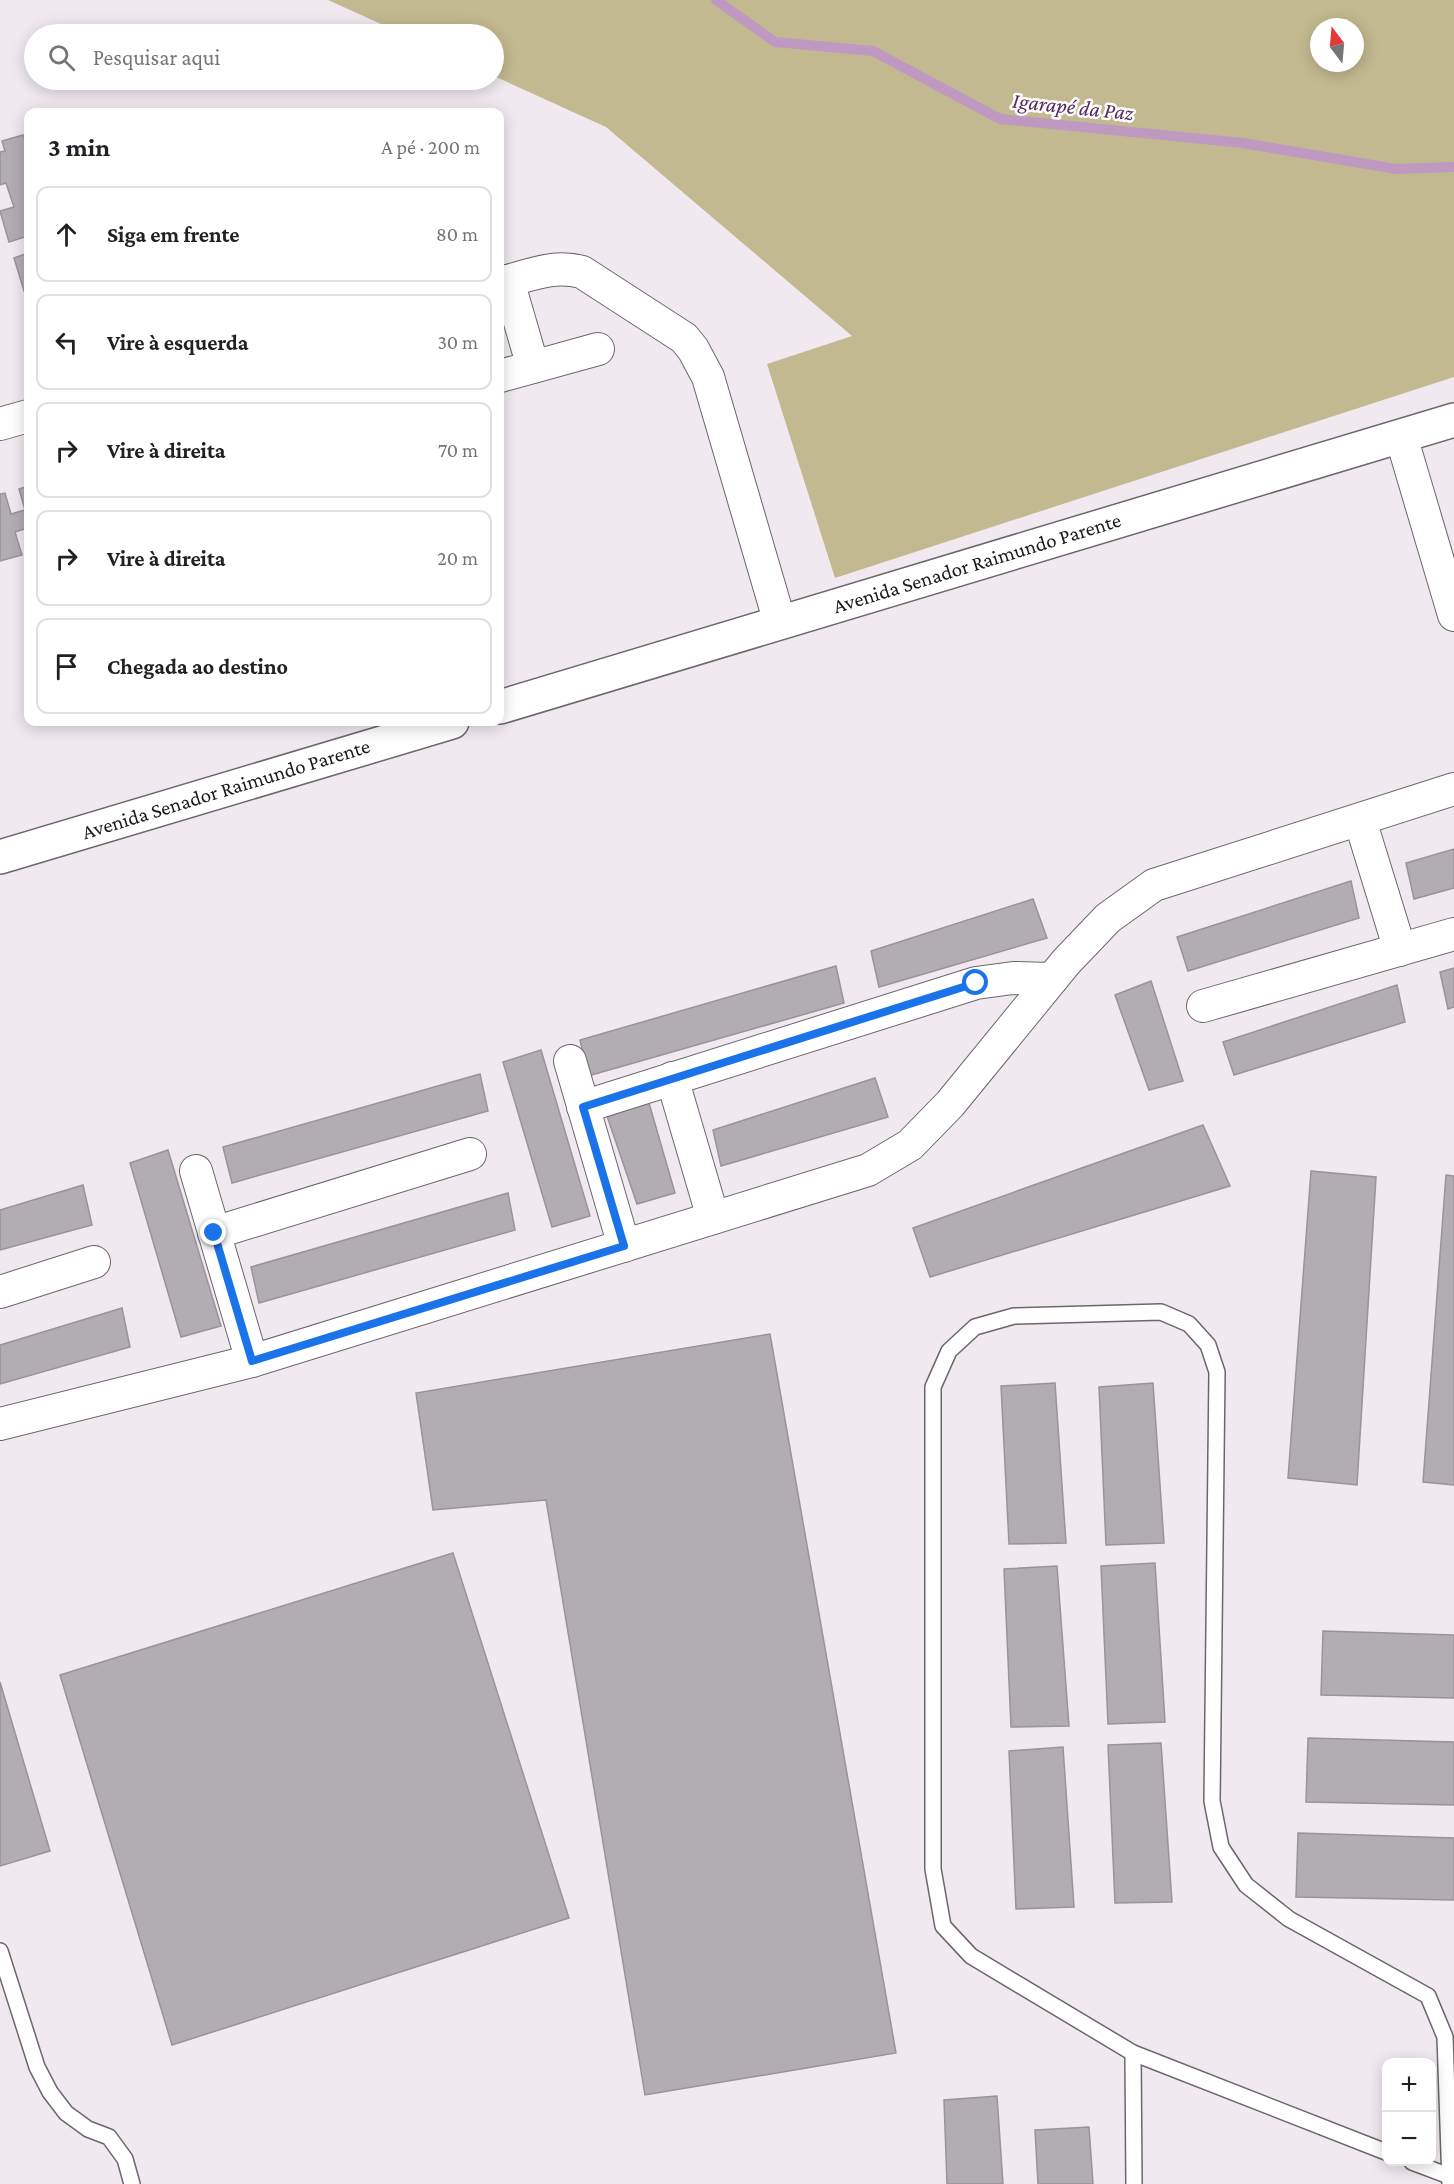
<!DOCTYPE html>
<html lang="pt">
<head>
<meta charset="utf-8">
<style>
	:root { --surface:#fff; --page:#f2f2f2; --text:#202124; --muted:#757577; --line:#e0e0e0 }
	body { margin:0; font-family:"Crimson Pro",serif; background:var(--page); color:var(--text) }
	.controls { position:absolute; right:18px; bottom:18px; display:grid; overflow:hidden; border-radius:12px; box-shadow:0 3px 15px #0003 }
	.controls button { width:54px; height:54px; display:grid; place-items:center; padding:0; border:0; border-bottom:2px solid var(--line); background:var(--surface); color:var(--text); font:30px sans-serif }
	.compass { position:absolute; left:1310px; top:18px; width:54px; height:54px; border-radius:50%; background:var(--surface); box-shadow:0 3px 15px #0003; rotate:344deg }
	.stop { position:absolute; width:18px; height:18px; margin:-14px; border:4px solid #1a73e8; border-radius:50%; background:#fff }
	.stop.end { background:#1a73e8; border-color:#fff; box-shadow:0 2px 6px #0008 }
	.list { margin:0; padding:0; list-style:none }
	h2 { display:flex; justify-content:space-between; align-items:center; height:78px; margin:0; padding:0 24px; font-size:26px }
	h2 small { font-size:20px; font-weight:400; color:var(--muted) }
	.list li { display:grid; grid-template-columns:39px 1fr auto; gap:18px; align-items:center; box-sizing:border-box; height:96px; margin:0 12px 12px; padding:0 12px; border:2px solid var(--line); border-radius:12px }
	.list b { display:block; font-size:22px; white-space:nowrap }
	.list em { font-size:20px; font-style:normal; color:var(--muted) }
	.icon { flex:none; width:33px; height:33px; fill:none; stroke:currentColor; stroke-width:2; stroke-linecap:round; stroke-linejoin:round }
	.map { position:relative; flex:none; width:1454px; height:2184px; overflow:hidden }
	.search { position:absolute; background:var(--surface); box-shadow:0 3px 15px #0003; left:24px; top:24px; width:480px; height:66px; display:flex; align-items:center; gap:15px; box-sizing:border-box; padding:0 21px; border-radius:33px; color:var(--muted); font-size:22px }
	.panel { position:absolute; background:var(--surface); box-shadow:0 3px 15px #0003; left:24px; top:108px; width:480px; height:618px; border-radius:12px }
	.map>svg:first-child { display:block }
</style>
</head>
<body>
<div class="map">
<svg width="1454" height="2184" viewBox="0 0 1454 2184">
	<rect width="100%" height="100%" fill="#f0eaf0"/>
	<!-- green -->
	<path fill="#c3b990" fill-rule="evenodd" d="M328,0H1454V377L835,578L767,364L852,336L606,127L494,76V34H403ZM1319,27H1355V63H1319Z"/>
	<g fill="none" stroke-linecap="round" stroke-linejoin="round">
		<!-- stream -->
		<path stroke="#bf99c1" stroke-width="10" d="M716,0L775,42L873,51L1000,119L1243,143L1396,169L1454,167"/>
	</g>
	<!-- building -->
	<g fill="#b2adb2" stroke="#999499" stroke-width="1.5">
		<path d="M23,135L26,144L28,143V236L9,242L0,211L14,207L6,183L0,185V152L5,151L2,141Z"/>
		<path d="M28,253V289L24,291L14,258Z"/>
		<path d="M28,486V528L15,532L22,555L0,561V494L5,493L11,514L25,510L19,489Z"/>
		<path d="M1454,849V888L1414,899L1406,863Z"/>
		<path d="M1351,881L1359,918L1188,971L1177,937Z"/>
		<path d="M1033,899L1047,938L879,987L871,951Z"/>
		<path d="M836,966L844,1003L588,1076L580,1040Z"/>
		<path d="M1454,968V1007L1448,1009L1440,972Z"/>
		<path d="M1151,981L1183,1081L1149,1090L1115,995Z"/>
		<path d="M1397,985L1405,1022L1234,1075L1223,1042Z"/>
		<path d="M541,1050L590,1216L552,1227L503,1062Z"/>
		<path d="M480,1074L488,1111L232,1183L223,1147Z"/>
		<path d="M875,1078L888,1117L721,1166L713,1130Z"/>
		<path d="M649,1103L675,1193L637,1204L606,1113Z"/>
		<path d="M1203,1125L1230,1186L930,1277L913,1228Z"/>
		<path d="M168,1150L221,1326L181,1337L130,1163Z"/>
		<path d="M1311,1171L1376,1177L1357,1485L1288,1478Z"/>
		<path d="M1446,1175L1454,1176V1485L1423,1482Z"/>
		<path d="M83,1185L92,1225L0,1250V1210Z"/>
		<path d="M508,1193L515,1230L259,1303L251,1267Z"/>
		<path d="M122,1308L130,1347L0,1384V1345Z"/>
		<path d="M770,1334L896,2053L645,2095L546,1500L433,1510L416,1393Z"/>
		<path d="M1055,1383L1066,1543L1009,1544L1001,1386Z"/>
		<path d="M1153,1383L1164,1543L1106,1545L1099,1387Z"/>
		<path d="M453,1553L569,1918L172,2045L60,1675Z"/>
		<path d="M1155,1563L1165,1722L1108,1724L1101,1566Z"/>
		<path d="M1057,1566L1069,1726L1011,1727L1004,1569Z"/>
		<path d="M1323,1631L1454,1635V1698L1321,1695Z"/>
		<path d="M0,1682L50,1851L0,1866Z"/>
		<path d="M1308,1738L1454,1742V1805L1306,1802Z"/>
		<path d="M1161,1743L1172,1902L1115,1903L1108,1745Z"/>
		<path d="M1063,1747L1074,1907L1016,1909L1009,1751Z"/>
		<path d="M1298,1833L1454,1838V1900L1296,1897Z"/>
		<path d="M997,2096L1003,2184H947L944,2100Z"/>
		<path d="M1089,2127L1093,2184H1038L1035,2130Z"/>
	</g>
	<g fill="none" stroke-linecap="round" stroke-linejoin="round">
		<!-- lane casing -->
		<g stroke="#6c676c" stroke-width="18">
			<g id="lane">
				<path d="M0,1951L37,2067L50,2092L66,2113L88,2129L109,2137L125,2159L132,2184"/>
				<path d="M1133,2053L1134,2184"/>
				<path d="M1386,2152L1133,2053L971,1956L943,1926L933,1869V1387L949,1351L975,1327L1014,1316L1161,1312L1189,1324L1208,1345L1217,1372L1212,1801L1221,1847L1246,1885L1289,1919L1428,1996L1445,2037L1450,2184"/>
				<path d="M1412,2162L1449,2176"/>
			</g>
		</g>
		<!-- street casing -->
		<g stroke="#6c676c" stroke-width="34">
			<g id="street">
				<path d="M508,281L533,367"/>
				<path d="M500,283C528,276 553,264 582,272L684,338L693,349L708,377L780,623"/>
				<path d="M500,376L598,349"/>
				<path d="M0,424L28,416"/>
				<path d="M1401,436L1454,615"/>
				<path d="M1360,820L1400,950"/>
				<path d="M1203,1006L1454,934"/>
				<path d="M570,1061L624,1246"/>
				<path d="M672,1078L713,1218"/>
				<path d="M583,1107L976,983L1013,978L1052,979"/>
				<path d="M196,1171L252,1361"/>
				<path d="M214,1233L470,1154"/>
				<path d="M0,1292L94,1262"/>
				<path d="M0,1424L252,1361L868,1170L910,1145L950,1104L1066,962L1108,918L1154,885L1454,789"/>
			</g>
		</g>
		<!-- secondary casing -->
		<g stroke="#6c676c" stroke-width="36">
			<g id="secondary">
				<path d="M500,707L1454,420"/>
				<path d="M0,857L452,722"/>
			</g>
		</g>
		<!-- lane -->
		<use href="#lane" stroke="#fff" stroke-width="15"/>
		<!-- street -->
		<use href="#street" stroke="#fff" stroke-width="32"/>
		<!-- secondary -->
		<use href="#secondary" stroke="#fff" stroke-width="33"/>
	</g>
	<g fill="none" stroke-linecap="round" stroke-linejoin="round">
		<!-- route -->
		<path stroke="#1a73e8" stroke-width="8" d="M214,1233L252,1361L624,1246L583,1107L976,983"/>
	</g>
	<g text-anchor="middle" stroke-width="5" stroke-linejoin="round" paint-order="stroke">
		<!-- street labels -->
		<g font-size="21" fill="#1a181a" stroke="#fff">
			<text transform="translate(977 563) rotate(-17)" y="7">Avenida Senador Raimundo Parente</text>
			<text transform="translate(226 789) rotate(-17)" y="7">Avenida Senador Raimundo Parente</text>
		</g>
		<!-- water labels -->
		<g font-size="22" font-style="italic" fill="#57285b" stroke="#fff">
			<text transform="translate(1073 106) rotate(6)" y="8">Igarapé da Paz</text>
		</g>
	</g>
</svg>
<div class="controls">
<button>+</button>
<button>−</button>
</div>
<svg class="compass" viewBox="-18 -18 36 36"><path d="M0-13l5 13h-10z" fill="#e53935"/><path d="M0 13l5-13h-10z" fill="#757577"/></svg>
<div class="stop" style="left:976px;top:983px"></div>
<div class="stop end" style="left:214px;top:1233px"></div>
<div class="search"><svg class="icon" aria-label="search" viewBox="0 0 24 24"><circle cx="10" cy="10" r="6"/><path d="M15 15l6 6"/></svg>Pesquisar aqui</div>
<section class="panel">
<h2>3 min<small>A pé · 200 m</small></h2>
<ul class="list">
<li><svg class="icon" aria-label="ahead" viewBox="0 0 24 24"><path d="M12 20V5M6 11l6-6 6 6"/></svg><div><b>Siga em frente</b></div><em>80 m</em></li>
<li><svg class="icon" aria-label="left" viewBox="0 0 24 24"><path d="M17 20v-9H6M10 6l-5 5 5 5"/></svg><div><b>Vire à esquerda</b></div><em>30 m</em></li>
<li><svg class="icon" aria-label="right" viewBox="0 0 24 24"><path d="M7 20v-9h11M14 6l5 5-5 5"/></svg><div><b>Vire à direita</b></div><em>70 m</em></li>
<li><svg class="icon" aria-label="right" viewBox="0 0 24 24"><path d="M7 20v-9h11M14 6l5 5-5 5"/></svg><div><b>Vire à direita</b></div><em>20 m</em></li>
<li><svg class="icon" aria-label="arrive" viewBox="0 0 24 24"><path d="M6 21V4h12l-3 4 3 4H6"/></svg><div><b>Chegada ao destino</b></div></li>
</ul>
</section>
</div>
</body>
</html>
